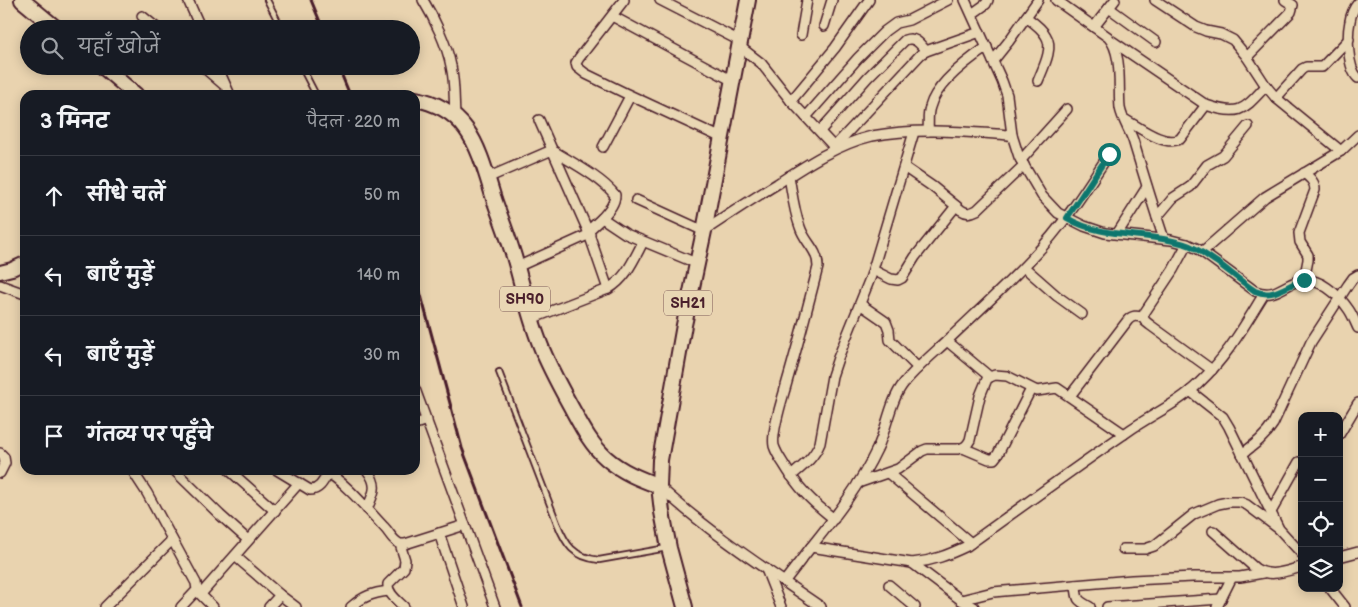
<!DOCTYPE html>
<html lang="hi">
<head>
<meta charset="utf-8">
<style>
	:root { --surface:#171b24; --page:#20242c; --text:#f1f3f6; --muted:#9ea1a6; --line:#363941 }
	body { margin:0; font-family:"Balsamiq Sans","Playpen Sans Deva",sans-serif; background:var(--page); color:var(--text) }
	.controls { position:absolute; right:15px; bottom:15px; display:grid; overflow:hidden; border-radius:10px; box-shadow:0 2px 12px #0003 }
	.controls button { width:45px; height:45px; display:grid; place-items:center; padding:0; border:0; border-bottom:1px solid var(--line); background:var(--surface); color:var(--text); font:25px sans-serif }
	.stop { position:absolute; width:15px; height:15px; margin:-11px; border:4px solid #0f766e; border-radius:50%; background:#fff }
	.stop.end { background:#0f766e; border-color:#fff; box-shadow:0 1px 5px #0008 }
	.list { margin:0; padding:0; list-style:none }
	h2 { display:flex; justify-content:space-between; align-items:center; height:65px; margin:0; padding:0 20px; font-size:21px }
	h2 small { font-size:16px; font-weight:400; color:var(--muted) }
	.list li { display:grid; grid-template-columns:32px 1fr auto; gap:15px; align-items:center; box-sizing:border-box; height:80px; padding:0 20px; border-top:1px solid var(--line) }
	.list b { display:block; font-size:19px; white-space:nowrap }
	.list em { font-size:16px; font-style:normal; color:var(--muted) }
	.icon { flex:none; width:28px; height:28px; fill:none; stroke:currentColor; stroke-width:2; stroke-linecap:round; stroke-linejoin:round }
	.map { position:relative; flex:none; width:1358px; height:607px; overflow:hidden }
	.search { position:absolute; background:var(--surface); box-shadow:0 2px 12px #0003; left:20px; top:20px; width:400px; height:55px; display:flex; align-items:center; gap:12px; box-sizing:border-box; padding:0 18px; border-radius:28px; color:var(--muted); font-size:19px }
	.panel { position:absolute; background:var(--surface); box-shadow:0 2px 12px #0003; left:20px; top:90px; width:400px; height:385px; border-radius:15px }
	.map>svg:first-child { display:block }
</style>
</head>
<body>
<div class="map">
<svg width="1358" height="607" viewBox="0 0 1358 607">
	<rect width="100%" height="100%" fill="#e9d3af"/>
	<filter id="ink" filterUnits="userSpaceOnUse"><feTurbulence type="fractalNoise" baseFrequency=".02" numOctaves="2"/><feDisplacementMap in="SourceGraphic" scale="10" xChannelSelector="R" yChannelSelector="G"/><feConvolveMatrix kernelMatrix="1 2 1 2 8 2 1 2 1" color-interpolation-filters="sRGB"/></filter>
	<g filter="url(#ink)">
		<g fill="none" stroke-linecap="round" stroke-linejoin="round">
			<!-- lane casing -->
			<g stroke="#4a1f2b" stroke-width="8">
				<g id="lane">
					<path d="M267,0L282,29"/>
					<path d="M301,66L316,95"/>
					<path d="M499,372L557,523C566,545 573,557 599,560L667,548"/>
				</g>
			</g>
			<!-- street casing -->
			<g stroke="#4a1f2b" stroke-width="12">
				<g id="street">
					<path d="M188,0L201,29"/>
					<path d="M423,0C434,18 447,45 451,66C455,83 454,100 455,117"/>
					<path d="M624,0L579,58L576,63L577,67L586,74L625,93L722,138"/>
					<path d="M660,0L740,41"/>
					<path d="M965,0L1002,81L1007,95L1012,135L1019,157L1042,196L1058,213L1084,226L1105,233L1171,240L1187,244L1198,249L1255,291C1275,298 1280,287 1298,281C1318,275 1339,295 1349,310C1353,316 1355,322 1358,328"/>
					<path d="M1056,0L1108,37C1123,53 1118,87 1120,108C1122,119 1129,129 1133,140C1143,173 1153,206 1164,239"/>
					<path d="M1155,0L1196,27L1206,31L1221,34L1233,40L1247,57L1266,86L1276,98L1341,151"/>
					<path d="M1358,3C1354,8 1351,14 1350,21C1347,35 1347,68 1358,78"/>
					<path d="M1109,8L1156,42"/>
					<path d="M972,14L986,4L988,0"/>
					<path d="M142,16L158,29"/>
					<path d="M612,16L733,81"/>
					<path d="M1026,17C1033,22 1042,28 1046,36C1054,48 1043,68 1038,81"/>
					<path d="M824,26L832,0"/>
					<path d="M1094,27L1115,0"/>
					<path d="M801,35L807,0"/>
					<path d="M1112,41L1206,105C1241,117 1244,109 1266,86"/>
					<path d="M739,46L761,63L791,101L834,147"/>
					<path d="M1247,57L1291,12L1293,5L1285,0"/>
					<path d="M993,61L1009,41L1038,0"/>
					<path d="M202,66L224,85"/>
					<path d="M217,66L230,95"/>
					<path d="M1276,98L1302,69L1306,67H1322L1349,39"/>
					<path d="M791,101L835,48L869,0"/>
					<path d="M806,117L858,58L885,31L896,23L909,20L948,0"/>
					<path d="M1124,119C1139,127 1164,147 1180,139L1206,105"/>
					<path d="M539,120L588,231L602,218L626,234L696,263"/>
					<path d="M820,131L868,77L905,40C915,36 920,44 926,51"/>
					<path d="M928,131C929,124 927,115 930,107C936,84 968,60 987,47"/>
					<path d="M603,147L630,96"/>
					<path d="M832,149L921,54L926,51L980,32"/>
					<path d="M1021,160L1067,109"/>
					<path d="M904,167L933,187L961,210C967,214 971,213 977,210L1024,165"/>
					<path d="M1304,173C1310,178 1315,182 1315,190L1299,233L1300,242L1308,255V260L1304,280"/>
					<path d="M789,176C792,193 794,211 800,227C805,243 818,249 818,267C808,306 798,344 787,382C783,397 771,432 774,446C776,452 779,457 783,463C798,488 811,501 834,519"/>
					<path d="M487,178L552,150C571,162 602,178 615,195C615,204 608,211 602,218"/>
					<path d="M636,200L704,231C728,215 752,199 777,184C806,165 838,144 872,136C917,127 966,132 1012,135"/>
					<path d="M1157,217L1173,198L1190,187L1207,165L1223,156L1248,126"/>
					<path d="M588,231L608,289"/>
					<path d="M1117,234L1147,187"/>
					<path d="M1187,244L1173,270L1145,312L1143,317L1145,321L1150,325L1212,370"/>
					<path d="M1202,252L1265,197L1341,151L1358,135"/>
					<path d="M517,267L590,234"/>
					<path d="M1024,267L1057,296L1082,314"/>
					<path d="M873,270L891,279L898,280L902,278L915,257L956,206"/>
					<path d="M0,285L25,294"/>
					<path d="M860,304L886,322L889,330L890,340L918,368"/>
					<path d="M531,319L608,289C626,279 634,259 643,242"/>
					<path d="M947,341L990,377"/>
					<path d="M415,389L495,607"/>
					<path d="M1190,391L1223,417L1229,427L1278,527"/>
					<path d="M1070,396L1128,320C1133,315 1137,316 1143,317"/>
					<path d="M415,424L427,420"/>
					<path d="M1339,435L1358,403"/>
					<path d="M963,448L989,459H994L998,454L1031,389"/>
					<path d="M0,453L4,457L5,463L0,473"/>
					<path d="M1242,454C1254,445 1265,437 1273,424L1311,342L1348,285L1353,278L1358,275"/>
					<path d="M132,470L147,493L196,583L197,590L181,607"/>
					<path d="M174,470L220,515L248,540"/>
					<path d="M229,470L275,511"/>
					<path d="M277,470L310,490C320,490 324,480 328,473"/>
					<path d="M324,470C346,483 367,509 384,527C389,532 392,539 397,542C401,545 401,544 405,544L465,525"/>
					<path d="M888,473L971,543"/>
					<path d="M791,476C803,466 814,458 820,443L832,376L838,358L871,276L914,132"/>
					<path d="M858,483L898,469L922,451L927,449H958C964,448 967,446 970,440L980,396L987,379L990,377L995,375L1007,376L1037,391L1057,388L1124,434"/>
					<path d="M659,486C708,532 766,569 821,607"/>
					<path d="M367,509C374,492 379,486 367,470"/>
					<path d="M1271,512L1299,462"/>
					<path d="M1213,531L1256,569C1272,578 1285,571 1302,567"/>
					<path d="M439,533L464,607"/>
					<path d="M400,544L405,560L404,568L388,584C387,593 397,600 404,607"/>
					<path d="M811,547C836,516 860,485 877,449C887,429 890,400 904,383C917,367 933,354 948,340C976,313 1005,287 1032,258C1063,226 1085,191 1109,154"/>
					<path d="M1123,549H1145L1154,546L1194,514L1218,504L1228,502H1240L1247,505L1279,529L1302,554"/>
					<path d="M235,556L280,595L296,607"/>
					<path d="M1339,557L1358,552"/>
					<path d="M912,563L961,600L974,607"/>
					<path d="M766,569L781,607"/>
					<path d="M784,582L811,547L912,563C933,561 948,555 967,546C1020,508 1073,469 1127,432C1151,415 1179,403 1199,383C1227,357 1244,326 1264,294"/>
					<path d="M889,585L915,607"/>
					<path d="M1076,585C1077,600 1077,600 1090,607"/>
					<path d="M1330,588L1345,607"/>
					<path d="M197,591L213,607"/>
					<path d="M201,594L299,483"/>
					<path d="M961,600L993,592L1132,580L1193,577H1240L1263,573"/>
					<path d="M105,607L172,540"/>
					<path d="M269,607L280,595"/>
					<path d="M351,607C364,596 372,593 389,591"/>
					<path d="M1107,607L1221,599"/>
					<path d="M1217,607L1232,577"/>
				</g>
			</g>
			<!-- secondary casing -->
			<g stroke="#4a1f2b" stroke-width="16">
				<path id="secondary" d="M0,272L12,269L25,263"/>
			</g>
			<!-- primary casing -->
			<g stroke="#4a1f2b" stroke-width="18">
				<g id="primary">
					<path d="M22,0L57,29"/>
					<path d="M102,66L136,95"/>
					<path d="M415,99C434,102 454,112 466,129C480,148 487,177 494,199C502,222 511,244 517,267C524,293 530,319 540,344C548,365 559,385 570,405C580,423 590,444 606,458C622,472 640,479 659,486"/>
					<path d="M685,607L669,548L662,512L659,486L660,460L684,325L704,231L748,0"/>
				</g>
			</g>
			<!-- lane -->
			<use href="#lane" stroke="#e9d7b4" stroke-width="4.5"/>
			<!-- street -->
			<use href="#street" stroke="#e9d7b4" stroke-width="9"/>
			<!-- secondary -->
			<use href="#secondary" stroke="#e9d7b4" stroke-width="12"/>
			<!-- primary -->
			<use href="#primary" stroke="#e9d7b4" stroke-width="14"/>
			<!-- rail -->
			<g stroke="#4a1f2b" stroke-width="3">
				<path d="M311,0L323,29"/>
				<path d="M338,66L350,95"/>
				<path d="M415,273L462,448L522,607"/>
			</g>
		</g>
	</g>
	<g fill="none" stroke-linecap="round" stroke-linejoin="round" filter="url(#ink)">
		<!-- route -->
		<path stroke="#0f766e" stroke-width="6" d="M1109,154L1067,218C1104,240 1146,231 1185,244C1198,248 1207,256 1218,263C1230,272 1242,282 1255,291C1275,299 1285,285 1304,280"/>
	</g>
	<g text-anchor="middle" stroke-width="5" stroke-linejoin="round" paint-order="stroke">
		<!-- shield labels -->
		<g fill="#e9d7b4" stroke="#7a5654" stroke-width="1">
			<rect x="500" y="286.5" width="50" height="25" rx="4"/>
			<rect x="664" y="290.5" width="48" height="25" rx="4"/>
		</g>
		<g font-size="15" font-weight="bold" fill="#4a1f2b">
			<text x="525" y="304">SH90</text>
			<text x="688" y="308">SH21</text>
		</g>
	</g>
</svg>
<div class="controls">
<button>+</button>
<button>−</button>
<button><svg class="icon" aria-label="locate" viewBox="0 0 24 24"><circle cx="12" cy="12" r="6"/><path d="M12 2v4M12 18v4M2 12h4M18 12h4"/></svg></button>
<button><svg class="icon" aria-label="layers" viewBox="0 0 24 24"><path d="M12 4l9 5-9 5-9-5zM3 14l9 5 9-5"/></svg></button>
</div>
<div class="stop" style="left:1109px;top:154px"></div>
<div class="stop end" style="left:1304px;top:280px"></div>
<div class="search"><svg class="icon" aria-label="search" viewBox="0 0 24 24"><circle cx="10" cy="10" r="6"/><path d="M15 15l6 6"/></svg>यहाँ खोजें</div>
<section class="panel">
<h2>3 मिनट<small>पैदल · 220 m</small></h2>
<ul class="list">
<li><svg class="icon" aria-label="ahead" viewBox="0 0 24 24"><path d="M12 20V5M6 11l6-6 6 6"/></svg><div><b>सीधे चलें</b></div><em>50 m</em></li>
<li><svg class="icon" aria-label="left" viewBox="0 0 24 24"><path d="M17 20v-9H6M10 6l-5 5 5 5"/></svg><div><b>बाएँ मुड़ें</b></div><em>140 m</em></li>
<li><svg class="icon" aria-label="left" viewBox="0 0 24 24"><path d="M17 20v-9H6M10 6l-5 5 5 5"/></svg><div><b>बाएँ मुड़ें</b></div><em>30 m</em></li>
<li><svg class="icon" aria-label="arrive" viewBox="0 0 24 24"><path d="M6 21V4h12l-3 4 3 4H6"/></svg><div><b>गंतव्य पर पहुँचे</b></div></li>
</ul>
</section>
</div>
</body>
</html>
